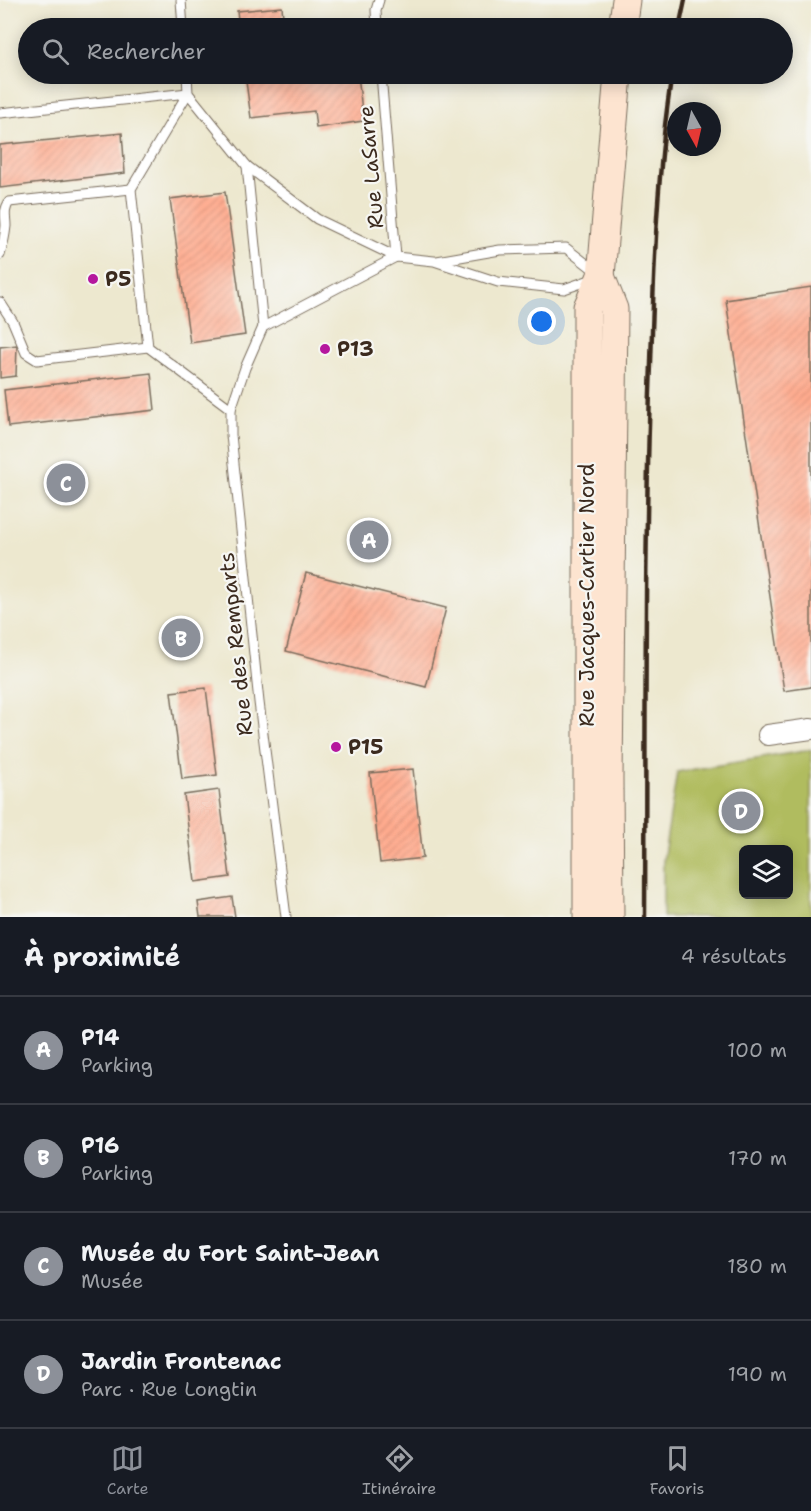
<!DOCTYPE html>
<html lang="fr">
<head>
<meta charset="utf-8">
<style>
	:root { --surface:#171b24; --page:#242831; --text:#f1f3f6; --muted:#9ea1a6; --line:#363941; --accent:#8c9099 }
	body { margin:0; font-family:"Shantell Sans",sans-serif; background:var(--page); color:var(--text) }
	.controls { position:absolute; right:18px; bottom:18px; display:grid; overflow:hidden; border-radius:9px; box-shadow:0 3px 15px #0003 }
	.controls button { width:54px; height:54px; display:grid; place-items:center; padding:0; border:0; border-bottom:2px solid var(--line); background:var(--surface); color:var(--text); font:30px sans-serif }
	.compass { position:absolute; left:667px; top:102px; width:54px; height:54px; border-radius:50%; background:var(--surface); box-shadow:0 3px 15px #0003; rotate:172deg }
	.you { position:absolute; left:542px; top:322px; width:21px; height:21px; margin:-15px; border:4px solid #fff; border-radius:50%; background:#1a73e8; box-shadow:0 0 0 9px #1a73e833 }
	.badge { display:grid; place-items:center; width:39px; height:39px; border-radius:50%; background:var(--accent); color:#fff; font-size:20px; font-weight:700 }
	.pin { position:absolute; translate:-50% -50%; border:3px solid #fff; box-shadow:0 2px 6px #0006 }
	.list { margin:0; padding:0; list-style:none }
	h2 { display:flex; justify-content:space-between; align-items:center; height:78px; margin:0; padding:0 24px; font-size:26px }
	h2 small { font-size:20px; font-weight:400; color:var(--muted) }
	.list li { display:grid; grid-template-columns:39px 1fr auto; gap:18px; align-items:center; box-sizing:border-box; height:108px; padding:0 24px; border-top:2px solid var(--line) }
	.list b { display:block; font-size:22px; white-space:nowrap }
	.list p { margin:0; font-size:20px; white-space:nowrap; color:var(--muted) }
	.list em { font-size:20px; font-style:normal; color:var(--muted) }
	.icon { flex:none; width:33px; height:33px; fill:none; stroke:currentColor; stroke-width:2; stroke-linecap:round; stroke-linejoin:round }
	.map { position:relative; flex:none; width:811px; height:917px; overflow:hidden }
	.search { position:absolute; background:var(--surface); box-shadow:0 3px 15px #0003; left:18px; right:18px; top:18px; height:66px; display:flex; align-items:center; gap:15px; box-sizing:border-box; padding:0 21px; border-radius:33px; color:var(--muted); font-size:22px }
	.sheet { height:510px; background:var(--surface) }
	nav { display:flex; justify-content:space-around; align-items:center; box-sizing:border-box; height:84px; border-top:2px solid var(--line); background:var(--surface); font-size:16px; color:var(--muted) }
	nav a { display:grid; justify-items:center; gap:3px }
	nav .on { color:var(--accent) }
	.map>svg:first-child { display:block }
</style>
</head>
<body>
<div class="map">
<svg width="811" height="917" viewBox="0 0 811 917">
	<defs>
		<pattern id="building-hatch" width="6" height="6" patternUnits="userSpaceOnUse" patternTransform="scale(1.5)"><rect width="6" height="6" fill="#ffab8e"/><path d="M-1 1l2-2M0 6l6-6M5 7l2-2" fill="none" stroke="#db937a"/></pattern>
	</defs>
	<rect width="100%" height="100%" fill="#f6f6f2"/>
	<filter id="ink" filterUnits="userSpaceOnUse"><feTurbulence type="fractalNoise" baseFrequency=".0167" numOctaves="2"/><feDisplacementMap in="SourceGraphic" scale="12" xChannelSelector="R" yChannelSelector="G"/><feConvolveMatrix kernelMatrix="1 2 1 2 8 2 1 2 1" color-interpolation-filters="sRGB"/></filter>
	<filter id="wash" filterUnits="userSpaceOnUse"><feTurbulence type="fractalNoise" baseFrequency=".008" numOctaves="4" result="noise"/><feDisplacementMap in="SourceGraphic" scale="24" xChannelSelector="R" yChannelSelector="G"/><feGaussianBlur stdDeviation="1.35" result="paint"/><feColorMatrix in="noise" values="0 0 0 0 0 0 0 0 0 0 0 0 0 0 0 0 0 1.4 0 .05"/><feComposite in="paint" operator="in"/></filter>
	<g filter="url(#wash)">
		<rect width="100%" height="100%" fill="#ede8cf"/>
		<!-- park -->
		<path fill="#b0bc5e" stroke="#76733e" stroke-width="1.5" fill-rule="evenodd" d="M811,750V917H663V861L677,772ZM744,850H788V894H744Z"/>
		<g id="blocks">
			<!-- building -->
			<g fill="url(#building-hatch)">
				<path d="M282,7L284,26L353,21V28H239L237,11Z"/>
				<path d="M245,74H358L363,121L316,128L314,111L251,118Z"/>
				<path d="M122,133L125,173L0,188V145Z"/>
				<path d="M225,192L245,335L190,343L170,199Z"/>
				<path d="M811,287V687L784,691L726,300Z"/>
				<path d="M17,345L16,376L0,378V347Z"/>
				<path d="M151,373L155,410L8,427L4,390Z"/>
				<path d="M306,573L446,608L426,687L286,651Z"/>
				<path d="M206,688L217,775L182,779L171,692Z"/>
				<path d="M413,769L423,858L380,863L370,773Z"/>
				<path d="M219,790L230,877L195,882L184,795Z"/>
				<path d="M232,897L235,917H200L198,902Z"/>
			</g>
		</g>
	</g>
	<g filter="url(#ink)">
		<use href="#blocks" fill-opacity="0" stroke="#796c5c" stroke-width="1.5"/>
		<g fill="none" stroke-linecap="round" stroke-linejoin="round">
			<!-- lane casing -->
			<g stroke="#796c5c" stroke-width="11">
				<g id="lane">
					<path d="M181,0L183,28"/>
					<path d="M377,28L376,10L379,0"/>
					<path d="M187,74L188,93L247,166L317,219L396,257"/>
					<path d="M381,74L396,257"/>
					<path d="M0,113L188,93L131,189L148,347L231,409"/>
					<path d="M247,166L263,327"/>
					<path d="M0,255C3,245 5,236 6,226C6,216 3,212 9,202L131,189"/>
					<path d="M437,261L500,250L566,248L597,272"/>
					<path d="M0,302L13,322L26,353L37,360L148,347"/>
					<path d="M286,917L259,702L231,435V409L245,368L263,327L396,257L434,261L498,282L564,289L593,279"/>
				</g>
			</g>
			<!-- street casing -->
			<g stroke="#796c5c" stroke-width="22">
				<path id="street" d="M768,735L811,729"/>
			</g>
			<!-- secondary casing -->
			<g stroke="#796c5c" stroke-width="29">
				<g id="secondary">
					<path d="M622,28L626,0"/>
					<path d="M601,276L614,309L609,778L610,917"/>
					<path d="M587,917V307L601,276L618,74"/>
				</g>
			</g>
			<!-- lane -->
			<use href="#lane" stroke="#fff" stroke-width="9"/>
			<!-- street -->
			<use href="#street" stroke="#fff" stroke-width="20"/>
			<!-- secondary -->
			<use href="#secondary" stroke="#fde4d0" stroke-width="27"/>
			<!-- rail -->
			<g stroke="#3b2a1e" stroke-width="4.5">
				<path d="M679,28L685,0"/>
				<path d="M645,917C646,732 644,548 651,363C654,267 657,169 672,74"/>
			</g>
		</g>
	</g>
	<!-- markers -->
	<g fill="#b5179e" stroke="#f6f6f2" stroke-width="2">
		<circle cx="93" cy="279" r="6"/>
		<circle cx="325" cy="349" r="6"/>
		<circle cx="336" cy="747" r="6"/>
	</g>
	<g text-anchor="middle" stroke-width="4.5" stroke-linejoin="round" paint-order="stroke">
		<!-- street labels -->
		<g font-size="21" fill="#3b2a1e" stroke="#f6f6f2">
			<text transform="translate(371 167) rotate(-95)" y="7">Rue LaSarre</text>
			<text transform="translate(587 595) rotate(-90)" y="7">Rue Jacques-Cartier Nord</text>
			<text transform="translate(236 644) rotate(-96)" y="7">Rue des Remparts</text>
		</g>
		<!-- poi labels -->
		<g font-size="21" font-weight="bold" fill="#3b2a1e" stroke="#f6f6f2" text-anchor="start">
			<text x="105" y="286">P5</text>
			<text x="337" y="356">P13</text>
			<text x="348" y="754">P15</text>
		</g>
	</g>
</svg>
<div class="controls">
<button><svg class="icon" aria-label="layers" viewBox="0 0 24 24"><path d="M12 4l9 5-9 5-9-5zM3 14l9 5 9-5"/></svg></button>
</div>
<svg class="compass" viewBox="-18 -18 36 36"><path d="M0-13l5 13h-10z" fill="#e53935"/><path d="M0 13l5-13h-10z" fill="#9ea1a6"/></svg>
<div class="you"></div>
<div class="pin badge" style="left:369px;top:540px">A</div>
<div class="pin badge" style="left:181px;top:638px">B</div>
<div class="pin badge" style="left:66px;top:483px">C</div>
<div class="pin badge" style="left:741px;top:811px">D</div>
<div class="search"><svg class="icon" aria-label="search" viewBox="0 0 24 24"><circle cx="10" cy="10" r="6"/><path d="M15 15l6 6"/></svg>Rechercher</div>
</div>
<section class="sheet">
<h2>À proximité<small>4 résultats</small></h2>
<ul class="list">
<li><span class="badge">A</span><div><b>P14</b><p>Parking</p></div><em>100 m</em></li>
<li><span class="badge">B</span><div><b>P16</b><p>Parking</p></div><em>170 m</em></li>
<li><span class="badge">C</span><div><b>Musée du Fort Saint-Jean</b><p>Musée</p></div><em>180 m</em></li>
<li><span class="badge">D</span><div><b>Jardin Frontenac</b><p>Parc · Rue Longtin</p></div><em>190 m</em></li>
</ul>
</section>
<nav>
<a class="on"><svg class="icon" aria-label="map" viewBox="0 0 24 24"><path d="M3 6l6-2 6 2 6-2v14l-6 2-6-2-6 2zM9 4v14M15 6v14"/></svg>Carte</a>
<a><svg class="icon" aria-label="directions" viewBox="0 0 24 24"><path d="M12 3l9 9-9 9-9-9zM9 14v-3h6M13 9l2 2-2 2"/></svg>Itinéraire</a>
<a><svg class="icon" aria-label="saved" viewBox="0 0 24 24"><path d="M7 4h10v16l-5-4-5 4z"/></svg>Favoris</a>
</nav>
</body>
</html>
